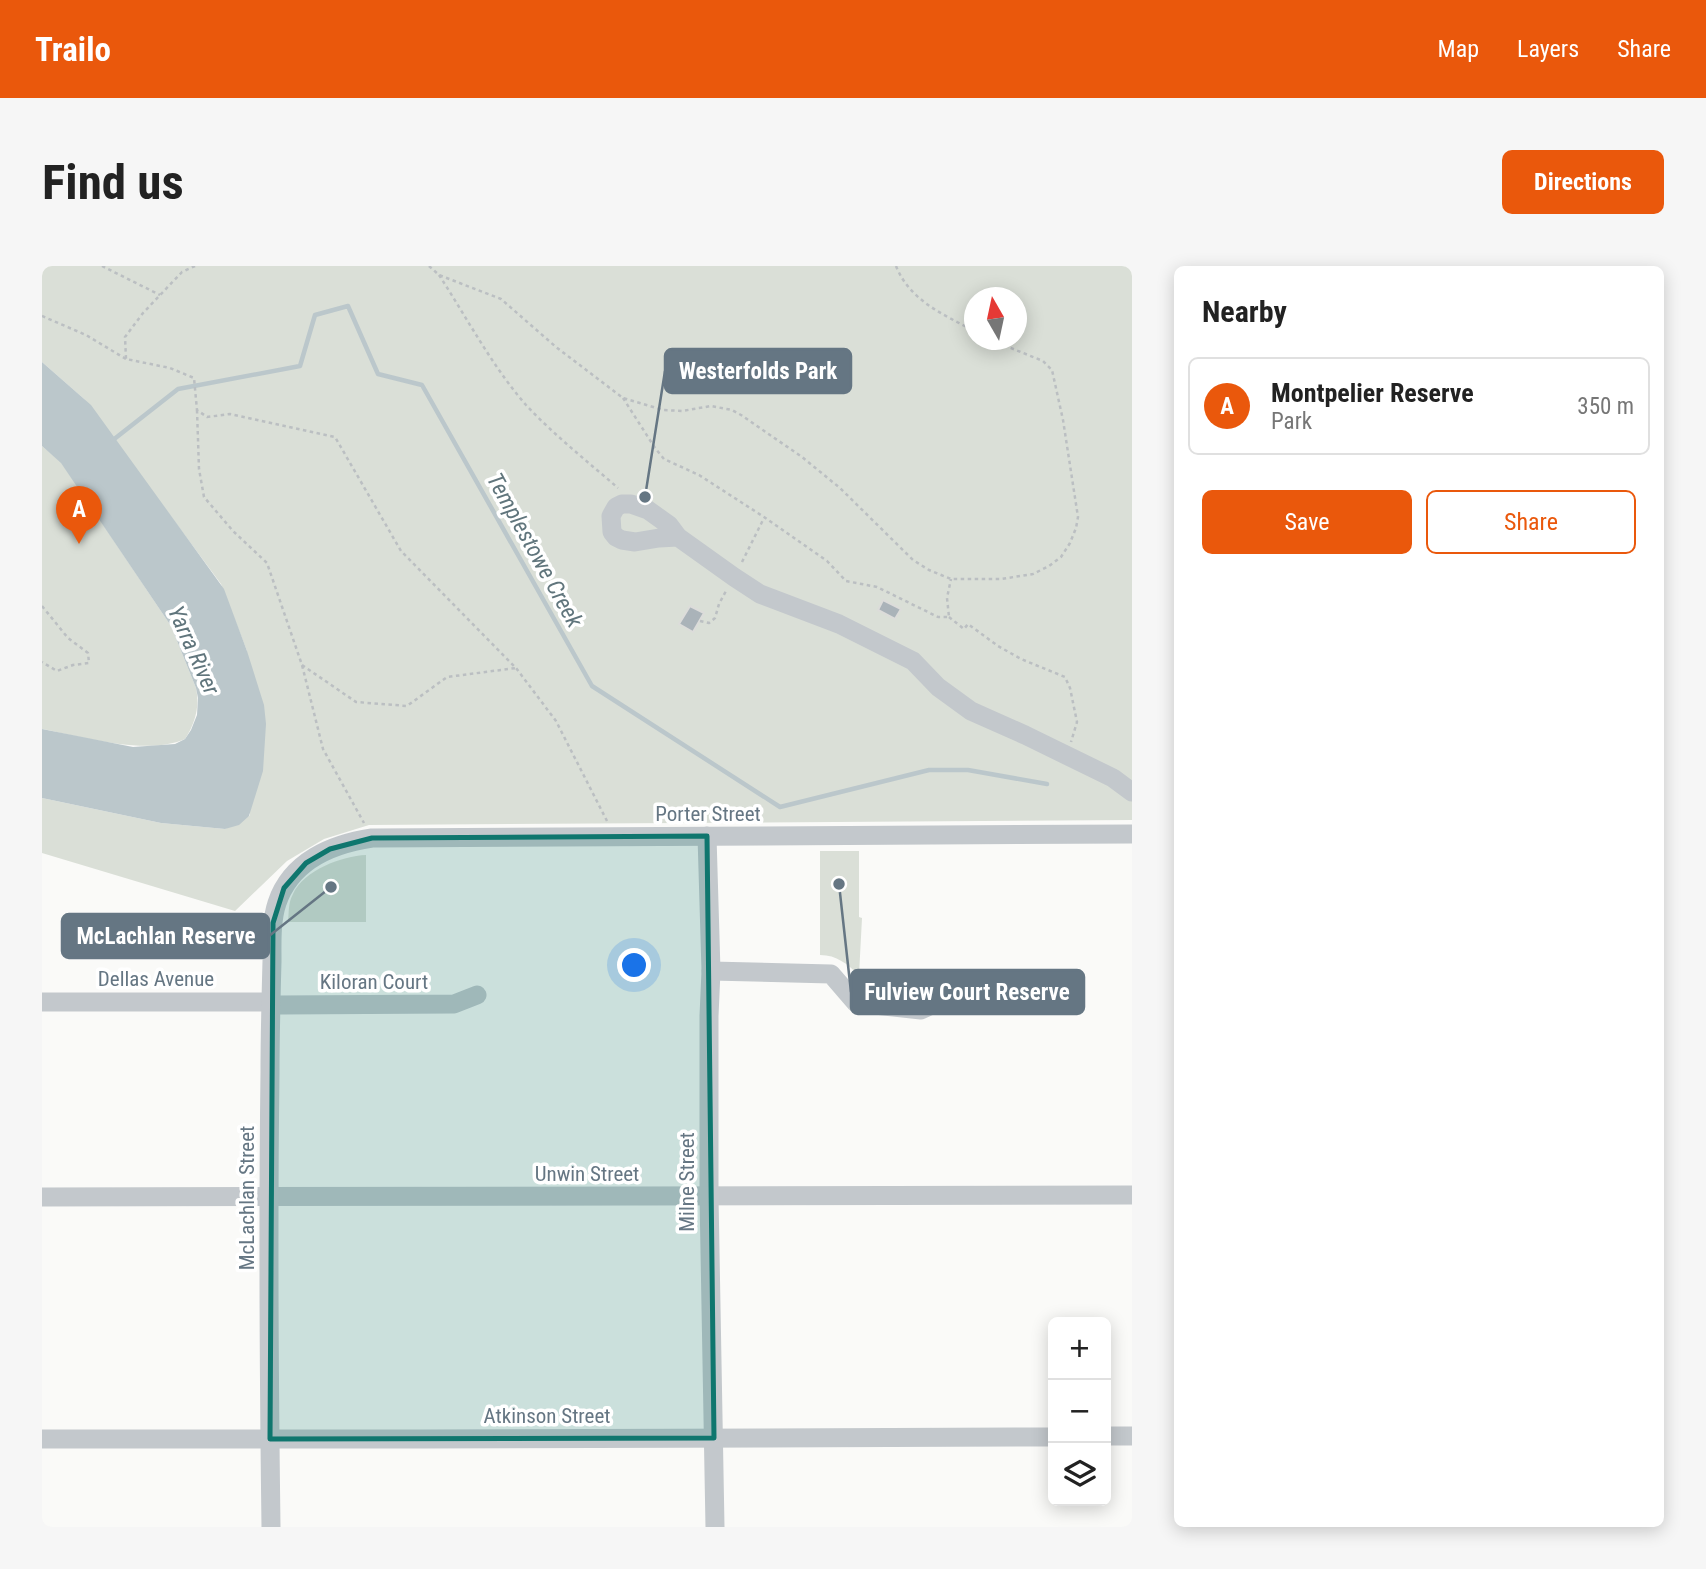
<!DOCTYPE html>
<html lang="en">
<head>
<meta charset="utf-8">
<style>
	:root { --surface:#fff; --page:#f6f6f6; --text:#222; --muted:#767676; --line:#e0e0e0; --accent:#ea580c }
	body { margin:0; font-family:"Roboto Condensed",sans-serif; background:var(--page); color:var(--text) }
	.controls { position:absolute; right:21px; bottom:21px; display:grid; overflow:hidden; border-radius:10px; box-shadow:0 4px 18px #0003 }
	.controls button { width:63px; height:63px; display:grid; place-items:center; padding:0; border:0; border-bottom:2px solid var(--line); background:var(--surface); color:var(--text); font:35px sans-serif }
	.compass { position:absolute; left:922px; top:21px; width:63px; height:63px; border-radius:50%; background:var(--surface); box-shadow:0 4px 18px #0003; rotate:351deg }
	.you { position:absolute; left:593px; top:700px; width:24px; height:24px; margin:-18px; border:5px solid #fff; border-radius:50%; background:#1a73e8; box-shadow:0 0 0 10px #1a73e833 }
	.badge { display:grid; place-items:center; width:46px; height:46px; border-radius:50%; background:var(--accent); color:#fff; font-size:23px; font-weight:700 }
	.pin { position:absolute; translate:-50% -58px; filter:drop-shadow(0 2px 4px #0008) }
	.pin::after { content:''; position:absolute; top:37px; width:24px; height:21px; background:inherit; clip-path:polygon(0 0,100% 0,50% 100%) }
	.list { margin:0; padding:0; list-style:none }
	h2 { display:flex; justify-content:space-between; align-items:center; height:91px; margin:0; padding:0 28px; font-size:30px }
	h2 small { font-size:23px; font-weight:400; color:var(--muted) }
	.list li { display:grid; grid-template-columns:46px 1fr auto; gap:21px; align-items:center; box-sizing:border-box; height:98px; margin:0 14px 14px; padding:0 14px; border:2px solid var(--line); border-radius:10px }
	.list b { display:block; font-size:26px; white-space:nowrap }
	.list p { margin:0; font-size:23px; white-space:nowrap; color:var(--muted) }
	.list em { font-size:23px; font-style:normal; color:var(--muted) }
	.actions { display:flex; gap:14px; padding:21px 28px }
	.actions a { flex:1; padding:16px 0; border:2px solid var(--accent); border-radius:10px; text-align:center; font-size:24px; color:var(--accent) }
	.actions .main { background:var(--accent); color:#fff }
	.icon { flex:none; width:38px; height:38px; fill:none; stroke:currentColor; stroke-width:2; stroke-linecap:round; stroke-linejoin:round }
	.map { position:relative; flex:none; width:1090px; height:1261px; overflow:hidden; border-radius:10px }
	header { display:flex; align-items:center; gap:42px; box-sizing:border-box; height:98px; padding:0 35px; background:var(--accent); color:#fff }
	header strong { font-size:33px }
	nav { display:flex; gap:38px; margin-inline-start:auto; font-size:24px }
	.intro { display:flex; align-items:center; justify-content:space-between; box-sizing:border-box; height:168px; padding:0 42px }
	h1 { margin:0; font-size:49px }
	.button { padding:18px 32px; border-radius:10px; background:var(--accent); color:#fff; font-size:24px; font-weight:700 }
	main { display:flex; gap:42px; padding:0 42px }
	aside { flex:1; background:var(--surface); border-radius:10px; box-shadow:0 4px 18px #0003 }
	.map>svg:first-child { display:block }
</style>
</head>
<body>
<header>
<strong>Trailo</strong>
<nav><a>Map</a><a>Layers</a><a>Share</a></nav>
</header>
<div class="intro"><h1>Find us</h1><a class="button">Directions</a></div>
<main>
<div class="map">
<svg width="1090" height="1261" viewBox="0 0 1090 1261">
	<rect width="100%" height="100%" fill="#fafaf8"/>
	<!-- green -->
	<g fill="#dadfd7" fill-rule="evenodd">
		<path d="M0,0H1090V554L327,559L282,573L245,595L193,645L0,587V532L119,557L183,563L207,550L208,549L205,385L179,318L42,133L0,96ZM932,32H974V74H932Z"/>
		<path d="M0,180L19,196L129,360L154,422C158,441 153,457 143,473C104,490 42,471 0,463Z"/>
		<path d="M778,585H817V651L820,652L817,709C805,698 795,689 778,689Z"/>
		<path d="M324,589V656H246C247,646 246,637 251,628C262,604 300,590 324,589Z"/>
	</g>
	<!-- water -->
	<path fill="#bbc7cb" d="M0,96L49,139L182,323L205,385L222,439L224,458L221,505L207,550L197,559L183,563L119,557L0,532V463L91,481L133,478L143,473L149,464L155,449L156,432L154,422L129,360L19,197L0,180Z"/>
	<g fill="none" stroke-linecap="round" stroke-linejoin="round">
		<!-- stream -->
		<path stroke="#bbc7cb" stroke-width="4.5" d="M71,174L136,123L258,100L273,49L306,40L336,108L380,119L550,420L738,541L887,504H926L1005,518"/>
	</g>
	<!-- building -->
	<g fill="#aab3b9" stroke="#dcdcda" stroke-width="2">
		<path d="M841,334L859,343L853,353L836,344Z"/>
		<path d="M648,340L662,347L651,366L637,358Z"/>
	</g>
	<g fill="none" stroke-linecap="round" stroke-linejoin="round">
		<!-- path -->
		<g stroke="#bbbfc2" stroke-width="2.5" stroke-dasharray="3.5 3.5" stroke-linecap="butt">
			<path d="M60,0L118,29"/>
			<path d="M153,0L140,6L101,47L83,71L84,93L128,102L152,112L155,144L165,151L188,148L293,171L359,285L474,402L514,455L565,555"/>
			<path d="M387,0L397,9L459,33L514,81L581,132L621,144L640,145L669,140L690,144L699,149L760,191L798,222L871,294L887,304L909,313H959L991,308L1007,300L1019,291L1028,277L1034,262L1036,251L1021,154L1010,104L1001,95L949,74"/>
			<path d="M854,0C868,35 901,48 932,65"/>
			<path d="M397,9C425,52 450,100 484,139C511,168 546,196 576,222"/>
			<path d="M0,50L44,69L84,93"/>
			<path d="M581,132L613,182L622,193L657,209L722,251L785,295L804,315L835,321L896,351H907L905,332L909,313"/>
			<path d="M155,144L157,203L162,231L191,265L225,297L260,399L281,483L322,557"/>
			<path d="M700,296L722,252"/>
			<path d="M0,340L26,372L46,387L47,397L31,399L15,405L0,396"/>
			<path d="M907,351L922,363L926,358L956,380L979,393L1023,411L1028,422L1035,456L1029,476"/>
			<path d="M658,355L667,357L673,352L677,338L685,323"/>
			<path d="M260,399L314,436L365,440L405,411L474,402"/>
		</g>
		<!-- minor -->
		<g stroke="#c3c8cc" stroke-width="19">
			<path d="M636,271L617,272L593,276L580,274L574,271L570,266L569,250L574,241L580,238H589L606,244L627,259L636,271L692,311L718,328L797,358L871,395L896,421L929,445L983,469L1071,512L1090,526"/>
			<path d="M665,570L669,705L667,750V930L673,1261"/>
			<path d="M669,705L789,708L814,737L879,744L928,721"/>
			<path d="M0,736H220L237,739L412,738L435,729"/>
			<path d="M0,931L1090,929"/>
			<path d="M1064,1170H1090"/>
			<path d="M0,1173H378L1011,1171"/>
			<path d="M229,1261C227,1109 226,958 228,806C228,769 229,732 230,695C230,676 229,655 235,637C249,595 290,578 330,572L1090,568"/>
		</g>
	</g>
	<!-- marked area -->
	<path fill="#0f766e" fill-opacity="0.2" stroke="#0f766e" stroke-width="5" stroke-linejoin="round" d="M665,570L672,1172L228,1173L231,657L242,622L264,597L288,583L330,572Z"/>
	<g text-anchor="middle" stroke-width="7" stroke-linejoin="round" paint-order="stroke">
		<!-- street labels -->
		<g font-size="21" fill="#657683" stroke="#fff">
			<text x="666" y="555">Porter Street</text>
			<text x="114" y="720">Dellas Avenue</text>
			<text x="332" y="723">Kiloran Court</text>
			<text x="545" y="915">Unwin Street</text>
			<text transform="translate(645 916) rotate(-90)" y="7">Milne Street</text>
			<text transform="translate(205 932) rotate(-90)" y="7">McLachlan Street</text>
			<text x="505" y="1157">Atkinson Street</text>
		</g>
		<!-- water labels -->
		<g font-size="23" font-style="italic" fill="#60757c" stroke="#fff">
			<text transform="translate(493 284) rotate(61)" y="8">Templestowe Creek</text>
			<text transform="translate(152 384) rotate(66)" y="8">Yarra River</text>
		</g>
	</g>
	<!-- callouts -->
	<path fill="none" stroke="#657683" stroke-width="2.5" d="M603 231L623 105M289 621L227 670M797 618L809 726"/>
	<g fill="#657683" stroke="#fff" stroke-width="2.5">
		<circle cx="603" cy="231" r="7"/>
		<circle cx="289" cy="621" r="7"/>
		<circle cx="797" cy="618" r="7"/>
	</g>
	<g fill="#657683" stroke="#657683" stroke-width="2.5">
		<rect x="623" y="83" width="186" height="44" rx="7"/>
		<rect x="20" y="648" width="207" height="44" rx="7"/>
		<rect x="809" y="704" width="233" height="44" rx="7"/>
	</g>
	<g font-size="23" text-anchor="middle" font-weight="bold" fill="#fff">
		<text x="716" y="113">Westerfolds Park</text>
		<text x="124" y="678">McLachlan Reserve</text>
		<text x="925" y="734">Fulview Court Reserve</text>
	</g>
</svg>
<div class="controls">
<button>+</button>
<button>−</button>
<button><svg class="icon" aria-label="layers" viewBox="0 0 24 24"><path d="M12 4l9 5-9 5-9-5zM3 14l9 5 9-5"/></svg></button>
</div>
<svg class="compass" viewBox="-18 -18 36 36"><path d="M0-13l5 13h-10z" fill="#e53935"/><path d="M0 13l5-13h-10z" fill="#767676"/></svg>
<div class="you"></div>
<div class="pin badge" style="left:37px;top:278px">A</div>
</div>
<aside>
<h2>Nearby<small></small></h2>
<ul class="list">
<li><span class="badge">A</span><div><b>Montpelier Reserve</b><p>Park</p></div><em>350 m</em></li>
</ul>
<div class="actions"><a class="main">Save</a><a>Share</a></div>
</aside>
</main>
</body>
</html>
